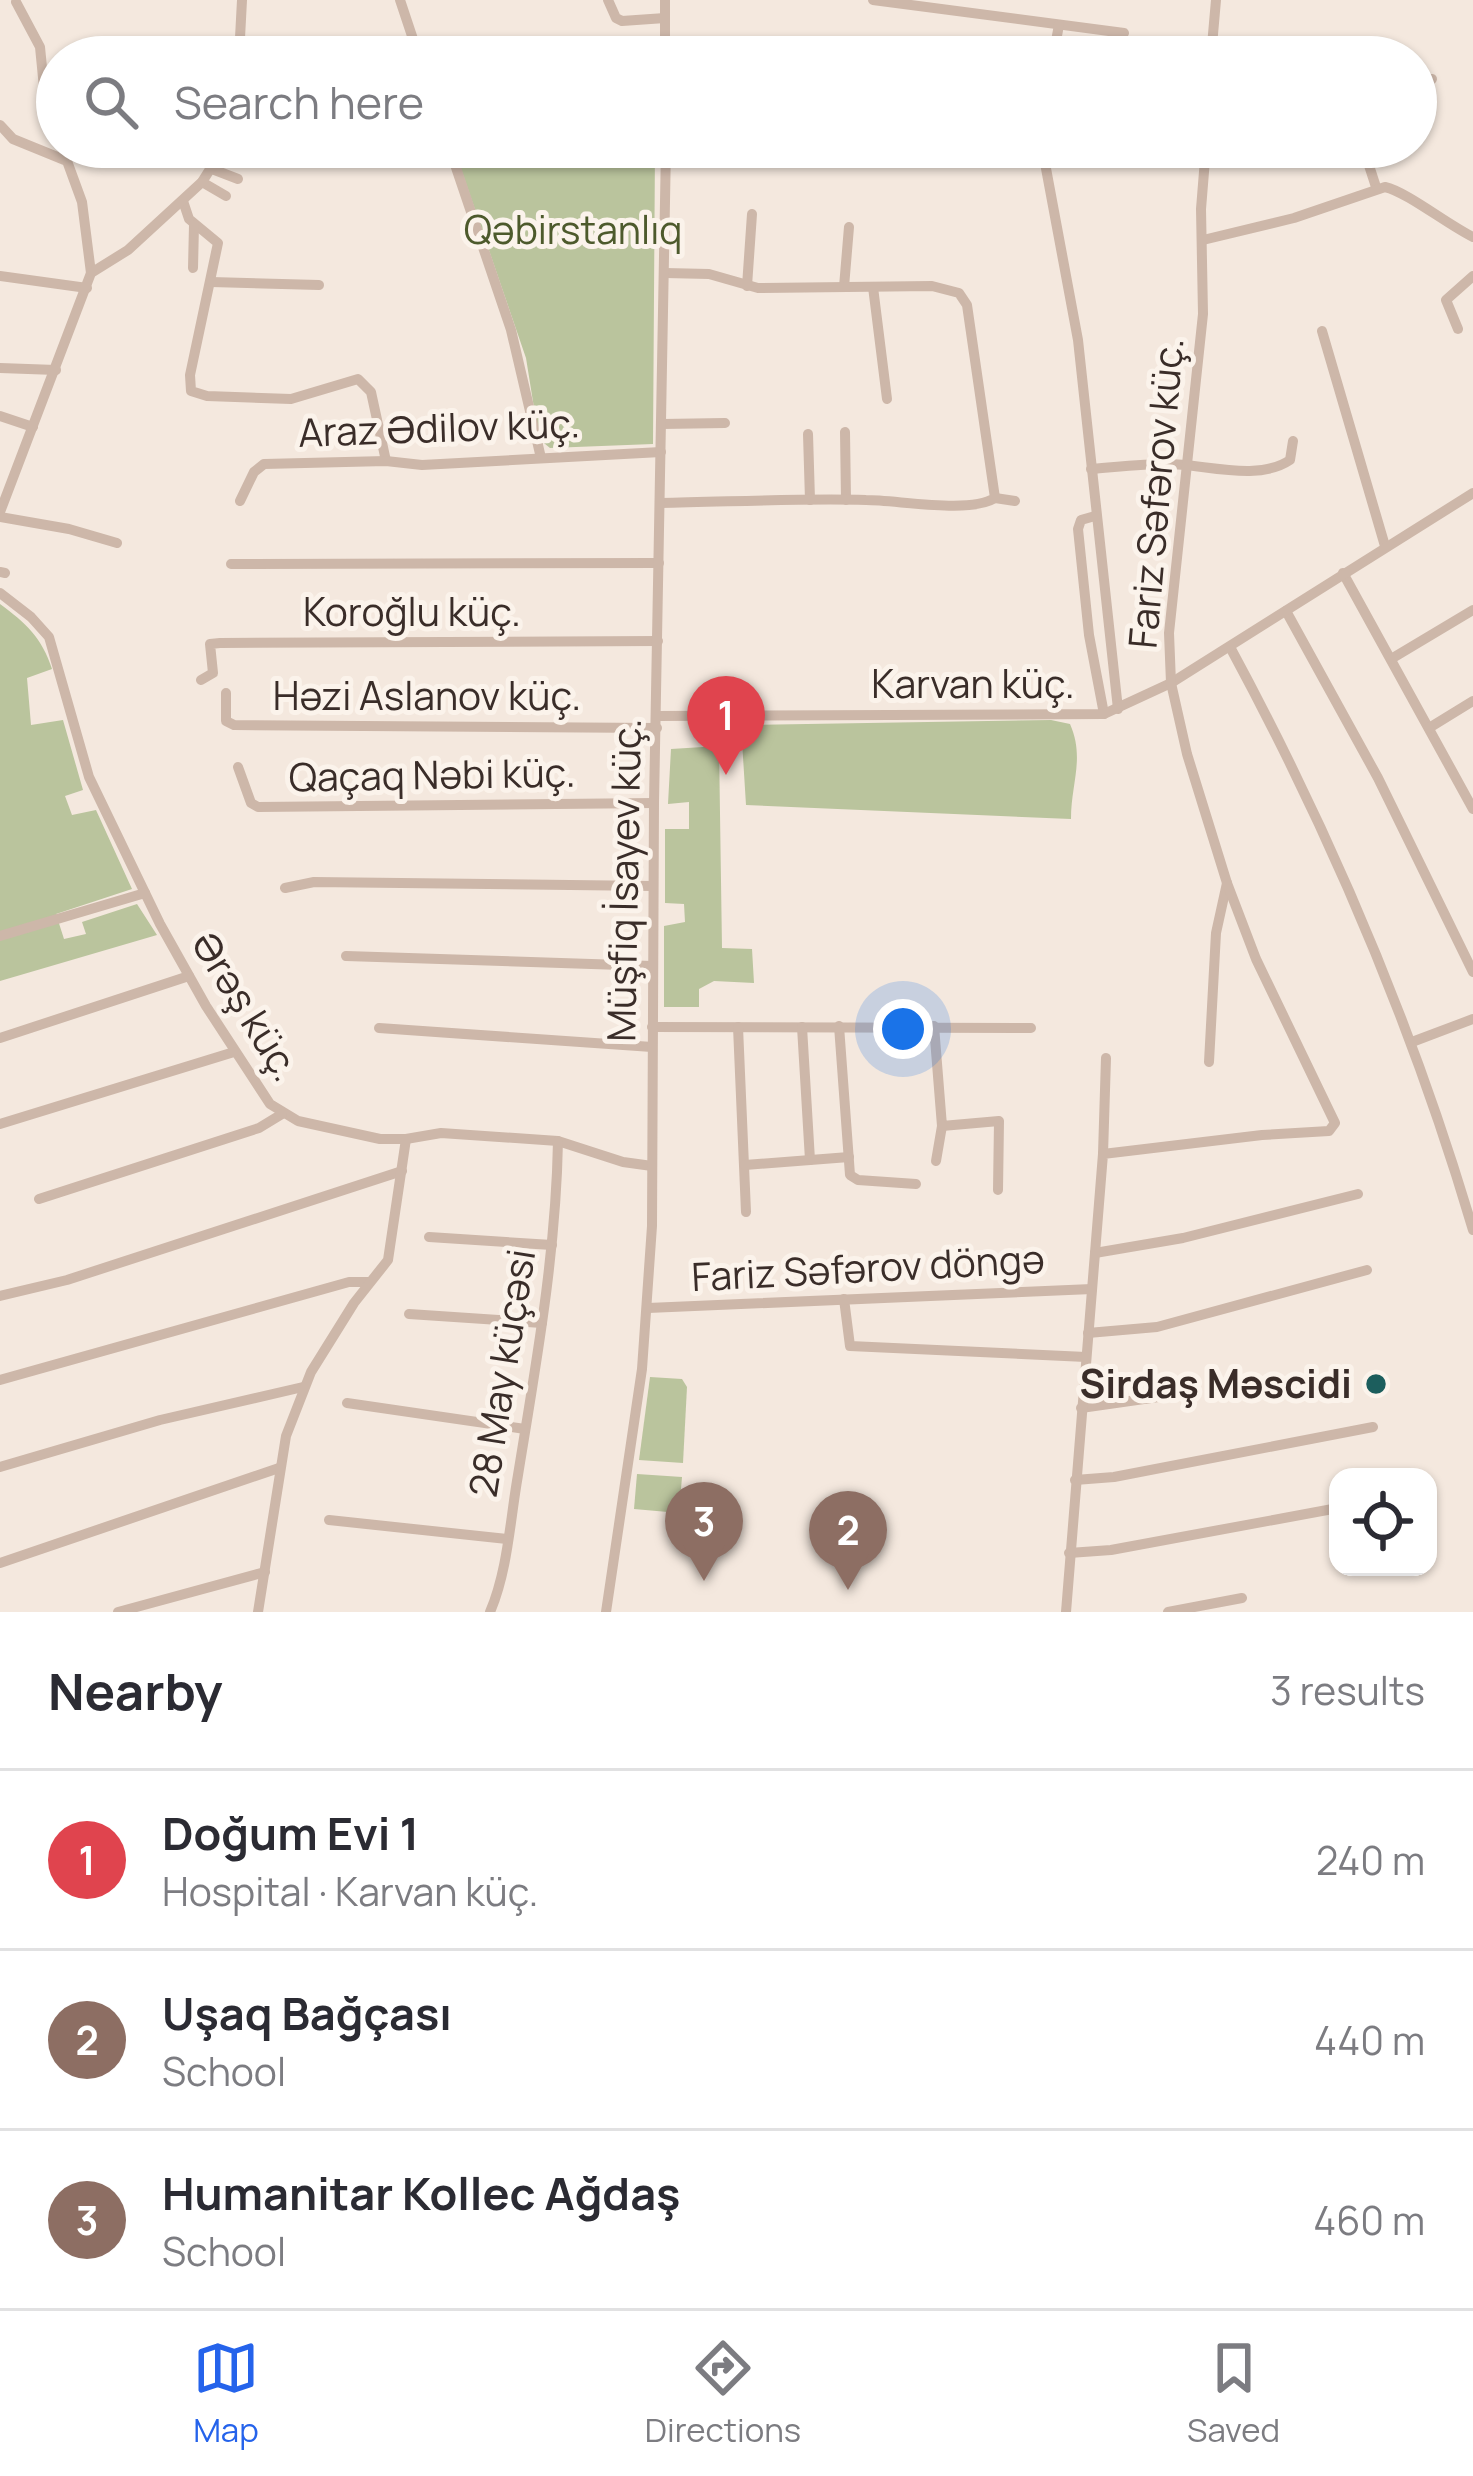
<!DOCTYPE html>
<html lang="en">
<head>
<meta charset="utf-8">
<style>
	:root { --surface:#fff; --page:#f2f2f3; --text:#2b2b33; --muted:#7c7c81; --line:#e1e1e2; --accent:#2563eb }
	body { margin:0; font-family:Manrope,sans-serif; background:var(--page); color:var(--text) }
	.controls { position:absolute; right:36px; bottom:36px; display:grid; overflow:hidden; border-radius:24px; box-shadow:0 3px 9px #0004 }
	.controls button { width:108px; height:108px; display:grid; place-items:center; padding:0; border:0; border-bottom:3px solid var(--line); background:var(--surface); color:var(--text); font:60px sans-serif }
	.you { position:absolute; left:903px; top:1029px; width:42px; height:42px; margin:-30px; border:9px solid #fff; border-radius:50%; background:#1a73e8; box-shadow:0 0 0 18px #1a73e833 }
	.badge { display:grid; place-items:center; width:78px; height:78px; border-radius:50%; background:var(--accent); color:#fff; font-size:39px; font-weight:700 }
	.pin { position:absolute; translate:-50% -99px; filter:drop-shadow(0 3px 6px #0008) }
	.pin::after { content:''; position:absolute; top:63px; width:42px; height:36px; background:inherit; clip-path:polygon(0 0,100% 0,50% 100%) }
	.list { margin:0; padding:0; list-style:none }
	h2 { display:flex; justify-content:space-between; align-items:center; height:156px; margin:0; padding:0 48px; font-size:51px }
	h2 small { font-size:39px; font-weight:400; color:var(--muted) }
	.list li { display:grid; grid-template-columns:78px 1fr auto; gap:36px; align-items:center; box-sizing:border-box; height:180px; padding:0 48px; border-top:3px solid var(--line) }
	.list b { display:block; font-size:45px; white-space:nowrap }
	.list p { margin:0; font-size:39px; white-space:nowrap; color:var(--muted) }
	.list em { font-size:39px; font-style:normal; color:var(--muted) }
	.icon { flex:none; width:66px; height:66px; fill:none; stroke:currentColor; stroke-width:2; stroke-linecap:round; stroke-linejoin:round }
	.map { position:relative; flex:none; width:1473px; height:1612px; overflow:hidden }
	.search { position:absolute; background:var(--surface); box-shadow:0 3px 9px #0004; left:36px; right:36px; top:36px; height:132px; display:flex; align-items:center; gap:30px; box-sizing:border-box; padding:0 42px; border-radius:66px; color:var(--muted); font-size:45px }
	.sheet { height:696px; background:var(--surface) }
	nav { display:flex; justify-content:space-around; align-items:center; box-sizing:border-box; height:168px; border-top:3px solid var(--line); background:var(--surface); font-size:33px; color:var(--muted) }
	nav a { display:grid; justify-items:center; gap:6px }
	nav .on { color:var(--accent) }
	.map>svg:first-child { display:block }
</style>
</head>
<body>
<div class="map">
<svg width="1473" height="1612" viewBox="0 0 1473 1612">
	<rect width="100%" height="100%" fill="#f4e8de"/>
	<!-- green -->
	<g fill="#bac49d">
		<path d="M506,147H655L653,444L550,448L539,439L526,358L460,166Z"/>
		<path d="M0,604C26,623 42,638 52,669L27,678L31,725L63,720L83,790L65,796L72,815L96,810L132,889L56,914L64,939L86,934L82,922L137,904L157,935L0,981Z"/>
		<path d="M1051,720L1070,724C1085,758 1071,783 1071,819L746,805L741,725Z"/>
		<path d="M719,746L722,948L752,949L754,983L714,981L699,989V1007H664V926L685,922L684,904L665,903V829H689V802L668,804L671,749Z"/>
		<path d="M650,1377L682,1379L687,1387L683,1463L639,1460Z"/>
		<path d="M637,1474L682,1477L679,1513L634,1509Z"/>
	</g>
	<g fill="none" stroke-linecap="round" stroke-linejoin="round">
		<!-- minor -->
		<g stroke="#cdb7a9" stroke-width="10">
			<path d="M400,0L419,57"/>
			<path d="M608,0L616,18L622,21L665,18"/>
			<path d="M873,0L1124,33"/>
			<path d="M16,2L40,47L45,98L57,121"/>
			<path d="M239,57L242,0"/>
			<path d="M665,57V0"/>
			<path d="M1053,57L1059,25"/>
			<path d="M1211,57L1216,0"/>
			<path d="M1416,92L1432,79"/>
			<path d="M0,125L13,139L67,161L82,202L91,273"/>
			<path d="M449,147L511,330L541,458"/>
			<path d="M1042,147L1078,340L1118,709"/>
			<path d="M1363,147L1376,187"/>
			<path d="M454,162L488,147"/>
			<path d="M212,169L238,179"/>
			<path d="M202,182L226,196"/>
			<path d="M183,201L189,219L218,243L190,375L191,391L207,396L291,399L358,379L371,392L386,461"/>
			<path d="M1203,240L1294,218L1385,187C1407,192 1448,225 1473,237"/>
			<path d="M193,268L194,225"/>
			<path d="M0,276L87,288"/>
			<path d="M211,282L319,285"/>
			<path d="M747,286L752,214"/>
			<path d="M844,287L849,227"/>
			<path d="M873,287L887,399"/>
			<path d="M1458,329L1446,300L1473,276"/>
			<path d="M1322,331L1385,546"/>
			<path d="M0,368L56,370"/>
			<path d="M0,416L33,427"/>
			<path d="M662,424L725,423"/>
			<path d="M845,432L846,500"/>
			<path d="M808,434L810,500"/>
			<path d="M1091,469C1117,467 1142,464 1168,464C1204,464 1258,482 1290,460L1293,441"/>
			<path d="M995,498L1015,501"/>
			<path d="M240,501L254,472L264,464L386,461L422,465L661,452"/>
			<path d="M660,503C728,502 797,498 866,500C898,500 969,514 995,498L967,305L959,293L932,286L758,288L709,274L665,273"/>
			<path d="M0,512L91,273L128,250L202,182L224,147"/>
			<path d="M1095,516L1081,520L1078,529L1089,635L1104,714"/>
			<path d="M0,517L69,529L117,543"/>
			<path d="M231,564L659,563"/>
			<path d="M0,572L5,573"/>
			<path d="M1343,573L1473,809"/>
			<path d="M0,593L31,617L49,637L89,777L160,924L206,1006L270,1104L298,1121L380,1139H406L441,1133L558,1141L623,1162L652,1166"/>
			<path d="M1286,611L1378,778L1473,972"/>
			<path d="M1230,647C1331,834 1413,1027 1473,1230"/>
			<path d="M1391,659L1473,610"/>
			<path d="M201,680L213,673L210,644L220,643L658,641"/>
			<path d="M226,693V721L234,725L657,728"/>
			<path d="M657,716L1104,714L1171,683L1473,493"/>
			<path d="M1429,728L1473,701"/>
			<path d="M238,767L251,803L258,807L654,803"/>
			<path d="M285,888L314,882L653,886"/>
			<path d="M0,936L145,893"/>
			<path d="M346,956L652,966"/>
			<path d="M839,1026L850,1175L858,1180L916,1184"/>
			<path d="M934,1026L942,1126L999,1121L998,1190"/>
			<path d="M652,1027L1031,1028"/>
			<path d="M738,1027L746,1212"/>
			<path d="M802,1027L810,1160"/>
			<path d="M379,1028L652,1047"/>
			<path d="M0,1038L189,976"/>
			<path d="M1412,1042L1473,1019"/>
			<path d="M1209,1062L1216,933L1227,883"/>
			<path d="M0,1124L234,1052"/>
			<path d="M1103,1154L1106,1058"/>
			<path d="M936,1161L942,1126"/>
			<path d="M745,1165L849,1157"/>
			<path d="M39,1199L259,1128L282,1114"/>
			<path d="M429,1237L552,1245"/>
			<path d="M1095,1253L1183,1238L1358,1194"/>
			<path d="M0,1296L67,1280L402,1171"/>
			<path d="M844,1299L850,1346L1086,1357"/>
			<path d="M648,1308L1092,1289"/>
			<path d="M409,1314L542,1323"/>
			<path d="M1088,1333L1157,1327L1367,1270"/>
			<path d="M0,1380L349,1282H368"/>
			<path d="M347,1403L525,1429"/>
			<path d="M1081,1408L1193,1392"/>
			<path d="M0,1467L160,1420L303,1387"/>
			<path d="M1075,1480L1114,1477L1373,1427"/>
			<path d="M329,1520L507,1539"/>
			<path d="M1069,1553L1111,1550L1338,1508"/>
			<path d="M0,1563L279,1468"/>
			<path d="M118,1612L265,1572"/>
			<path d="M258,1612L286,1436L311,1372L354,1303L388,1260L406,1139"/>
			<path d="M490,1612C508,1570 510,1520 518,1475C536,1364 556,1254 558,1141"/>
			<path d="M606,1612L642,1369L652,1226L654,803L666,147"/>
			<path d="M1066,1612L1103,1154L1262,1135L1329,1131L1335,1123L1256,959L1227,883L1187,754L1171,683L1169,633L1203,314L1201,209L1206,147"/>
			<path d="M1168,1612L1242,1598"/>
		</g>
	</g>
	<!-- markers -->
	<circle fill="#1c5e5d" stroke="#fbf3eb" stroke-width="4.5" cx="1376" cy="1384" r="12"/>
	<g text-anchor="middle" stroke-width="10" stroke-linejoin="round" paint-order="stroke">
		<!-- park labels -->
		<g font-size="39" fill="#4d5a2c" stroke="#fbf3eb">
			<text x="573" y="244">Qəbirstanlıq</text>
		</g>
		<!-- street labels -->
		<g font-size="39" fill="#3a2d29" stroke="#fbf3eb">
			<text transform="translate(439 428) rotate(-2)" y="14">Araz Ədilov küç.</text>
			<text transform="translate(1156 493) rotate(-85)" y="14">Fariz Səfərov küç.</text>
			<text x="412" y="626">Koroğlu küç.</text>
			<text x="973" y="698">Karvan küç.</text>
			<text x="427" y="710">Həzi Aslanov küç.</text>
			<text transform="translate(432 775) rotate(-1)" y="14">Qaçaq Nəbi küç.</text>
			<text transform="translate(624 880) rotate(-89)" y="14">Müşfiq İsayev küç.</text>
			<text transform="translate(246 1006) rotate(58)" y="14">Ərəş küç.</text>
			<text transform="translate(868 1268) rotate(-3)" y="14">Fariz Səfərov döngə</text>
			<text transform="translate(502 1373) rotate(-81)" y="14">28 May küçəsi</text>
		</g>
		<!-- poi labels -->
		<g font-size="39" font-weight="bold" fill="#3a2d29" stroke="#fbf3eb" text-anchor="end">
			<text x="1352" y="1398">Sirdaş Məscidi</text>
		</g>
	</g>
</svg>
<div class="controls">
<button><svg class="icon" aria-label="locate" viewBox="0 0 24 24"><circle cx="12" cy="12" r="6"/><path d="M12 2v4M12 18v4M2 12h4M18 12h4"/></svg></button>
</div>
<div class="you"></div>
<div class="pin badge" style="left:726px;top:775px;background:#e0444e">1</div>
<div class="pin badge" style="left:848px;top:1590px;background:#8d6e63">2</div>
<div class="pin badge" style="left:704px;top:1581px;background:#8d6e63">3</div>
<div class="search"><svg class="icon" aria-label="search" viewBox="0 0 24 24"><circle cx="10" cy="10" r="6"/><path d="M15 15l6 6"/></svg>Search here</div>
</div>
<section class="sheet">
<h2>Nearby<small>3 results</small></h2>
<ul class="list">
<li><span class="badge" style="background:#e0444e">1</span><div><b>Doğum Evi 1</b><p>Hospital · Karvan küç.</p></div><em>240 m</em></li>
<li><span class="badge" style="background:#8d6e63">2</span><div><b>Uşaq Bağçası</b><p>School</p></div><em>440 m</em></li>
<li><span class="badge" style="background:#8d6e63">3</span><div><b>Humanitar Kollec Ağdaş</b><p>School</p></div><em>460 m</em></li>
</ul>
</section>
<nav>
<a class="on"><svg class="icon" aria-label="map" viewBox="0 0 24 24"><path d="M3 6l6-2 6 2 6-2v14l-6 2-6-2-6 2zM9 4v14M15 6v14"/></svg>Map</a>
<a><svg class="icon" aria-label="directions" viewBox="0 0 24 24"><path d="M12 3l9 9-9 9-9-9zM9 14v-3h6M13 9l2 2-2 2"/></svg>Directions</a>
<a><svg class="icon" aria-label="saved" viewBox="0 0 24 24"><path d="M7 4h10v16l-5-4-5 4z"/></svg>Saved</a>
</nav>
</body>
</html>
